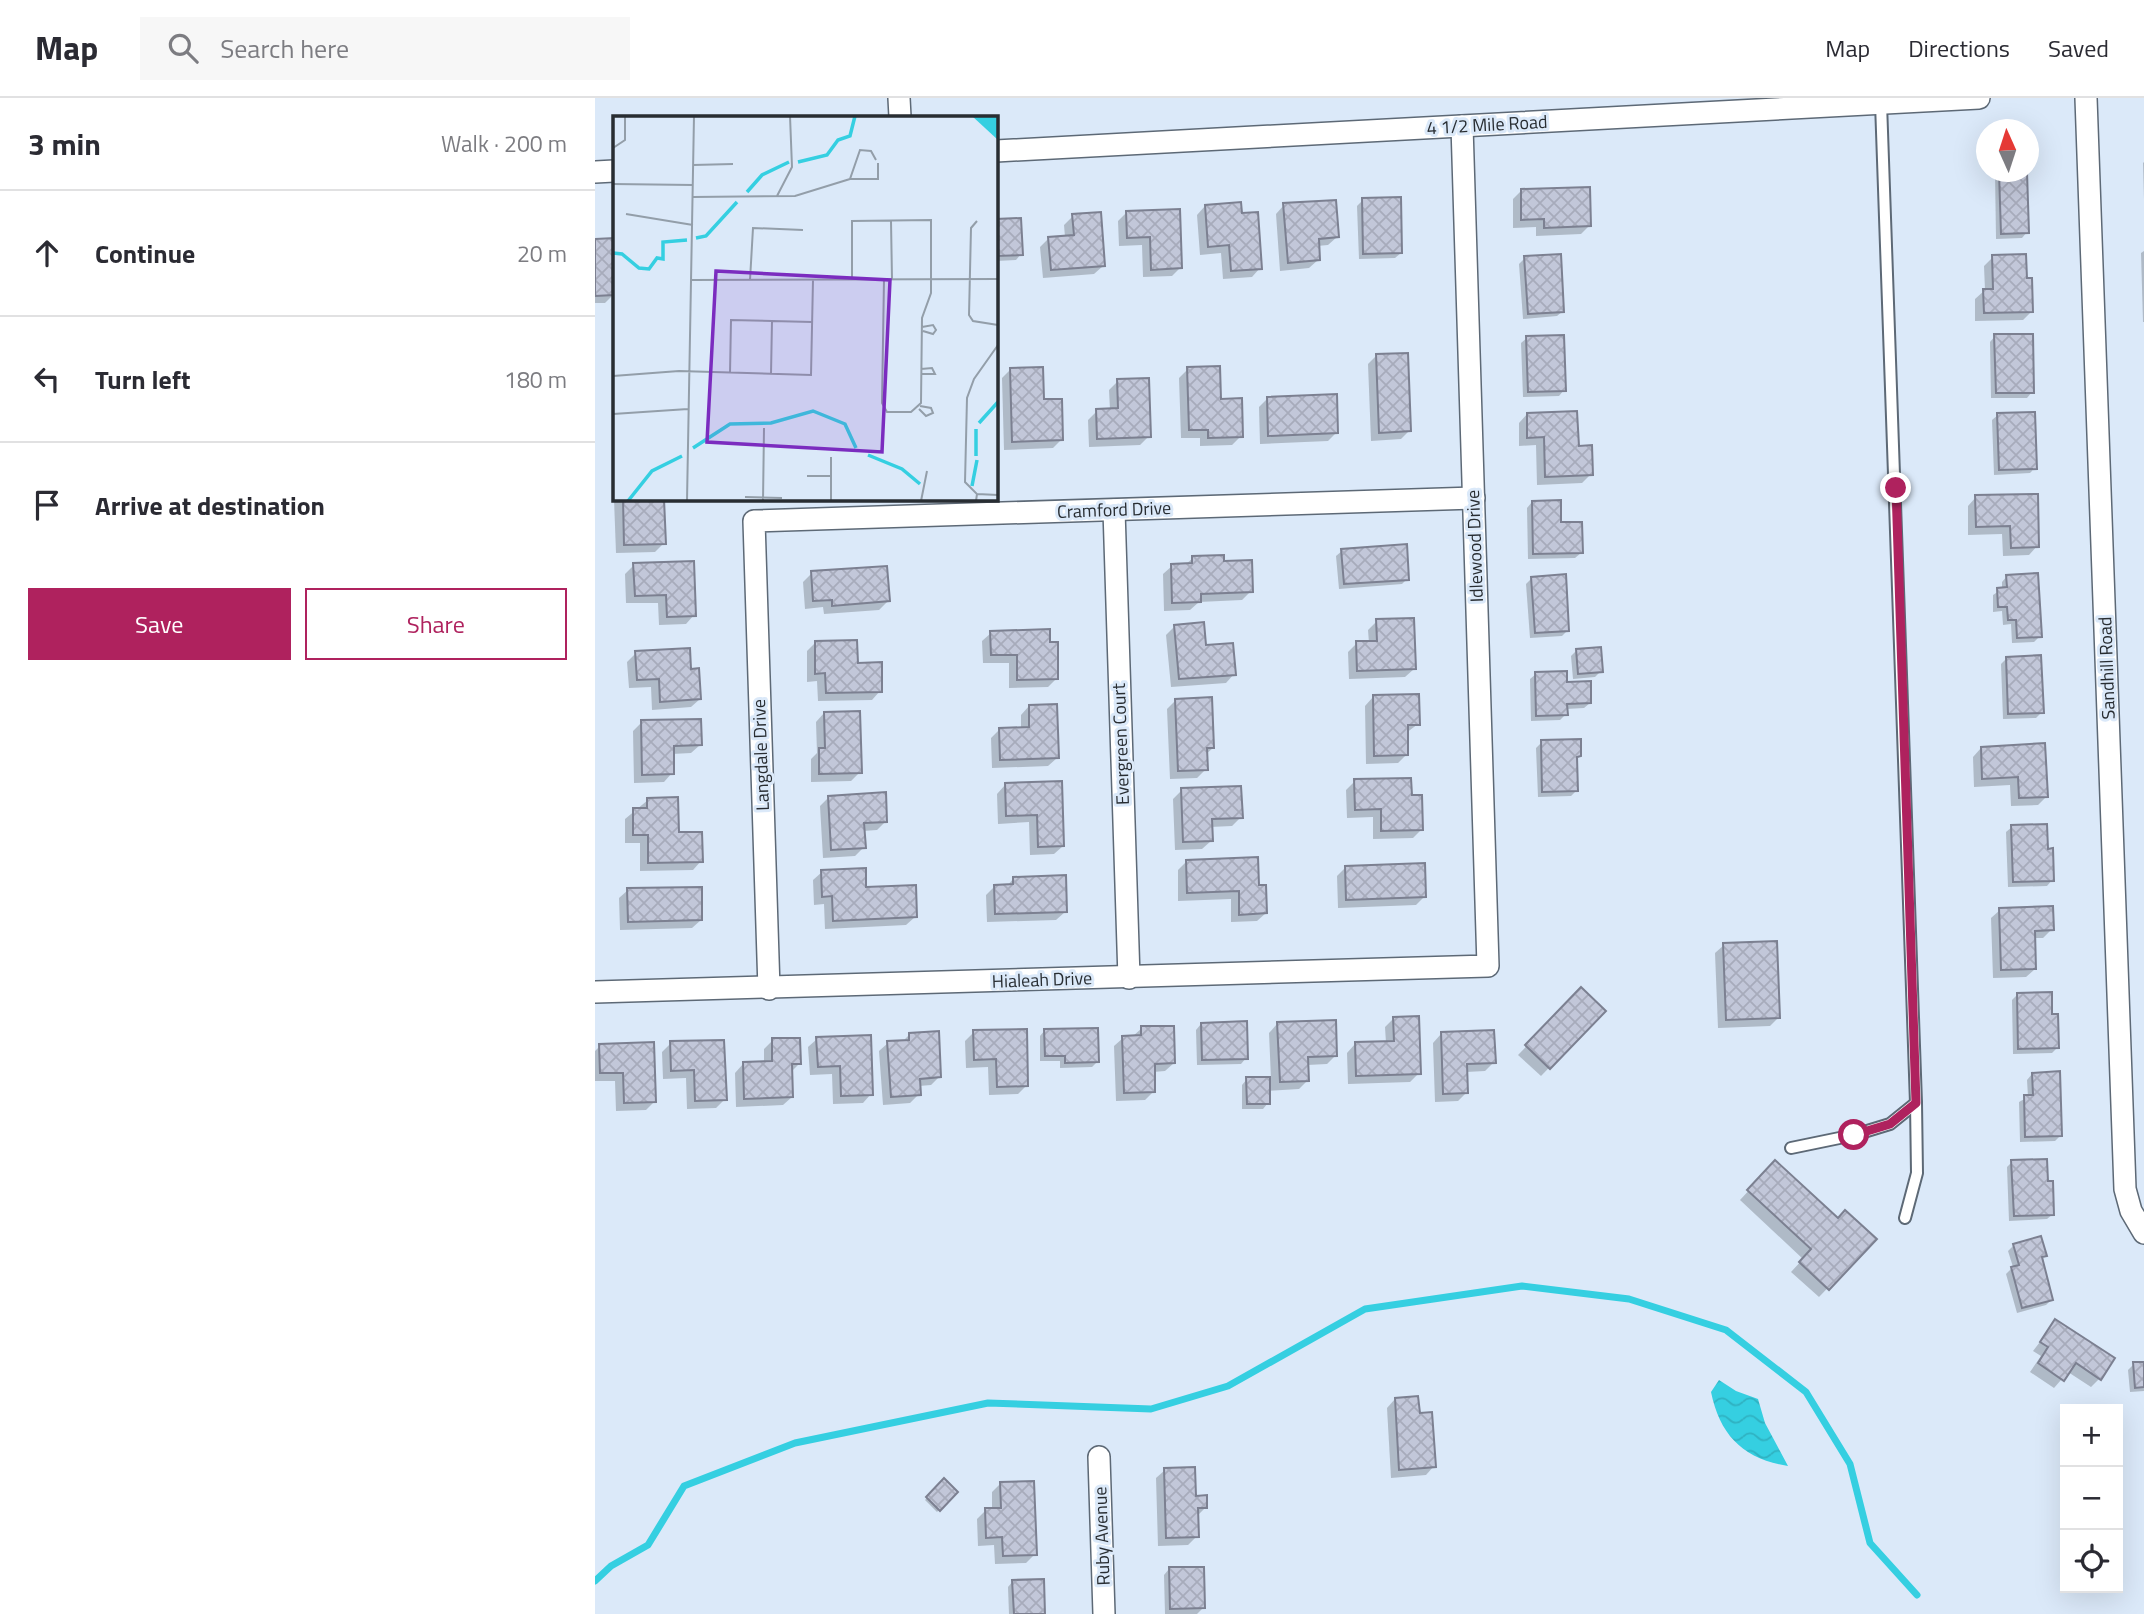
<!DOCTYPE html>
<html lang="en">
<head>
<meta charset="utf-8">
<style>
	:root { --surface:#fff; --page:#f7f7f7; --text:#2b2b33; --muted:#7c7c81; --line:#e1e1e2; --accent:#af225e }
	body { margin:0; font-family:"Titillium Web",sans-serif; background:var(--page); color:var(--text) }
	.controls { position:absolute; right:21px; bottom:21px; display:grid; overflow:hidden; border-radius:0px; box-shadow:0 7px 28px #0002 }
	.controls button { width:63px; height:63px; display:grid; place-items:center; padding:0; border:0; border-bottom:2px solid var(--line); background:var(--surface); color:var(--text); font:35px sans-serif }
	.compass { position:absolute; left:1381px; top:21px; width:63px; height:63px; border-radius:50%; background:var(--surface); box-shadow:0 7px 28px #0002; rotate:357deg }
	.stop { position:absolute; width:21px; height:21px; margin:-16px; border:5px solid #af225e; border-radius:50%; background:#fff }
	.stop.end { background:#af225e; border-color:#fff; box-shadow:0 2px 7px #0008 }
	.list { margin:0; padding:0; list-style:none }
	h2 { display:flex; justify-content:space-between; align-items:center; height:91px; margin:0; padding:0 28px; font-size:30px }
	h2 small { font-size:23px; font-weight:400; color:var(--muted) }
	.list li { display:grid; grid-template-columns:46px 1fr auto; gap:21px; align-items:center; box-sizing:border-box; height:126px; padding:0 28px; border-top:2px solid var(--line) }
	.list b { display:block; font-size:26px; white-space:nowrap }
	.list em { font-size:23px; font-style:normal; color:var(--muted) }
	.actions { display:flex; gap:14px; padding:21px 28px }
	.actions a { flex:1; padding:16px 0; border:2px solid var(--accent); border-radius:0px; text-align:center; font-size:24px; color:var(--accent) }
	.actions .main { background:var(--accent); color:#fff }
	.icon { flex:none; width:38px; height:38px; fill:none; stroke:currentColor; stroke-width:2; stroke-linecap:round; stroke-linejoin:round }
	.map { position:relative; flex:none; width:1549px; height:1516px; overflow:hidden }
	header { display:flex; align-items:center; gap:42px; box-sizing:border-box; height:98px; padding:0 35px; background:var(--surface); border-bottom:2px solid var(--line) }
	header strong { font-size:33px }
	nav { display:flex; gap:38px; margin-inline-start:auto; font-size:24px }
	.search { width:490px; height:63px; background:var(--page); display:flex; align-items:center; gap:18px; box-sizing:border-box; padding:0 24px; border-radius:0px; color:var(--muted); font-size:26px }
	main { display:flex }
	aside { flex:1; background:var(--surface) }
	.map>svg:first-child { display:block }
</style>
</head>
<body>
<header>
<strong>Map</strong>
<div class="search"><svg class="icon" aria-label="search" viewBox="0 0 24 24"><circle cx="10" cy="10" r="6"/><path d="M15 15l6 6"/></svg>Search here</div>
<nav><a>Map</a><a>Directions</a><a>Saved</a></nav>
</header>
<main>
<aside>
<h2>3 min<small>Walk · 200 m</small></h2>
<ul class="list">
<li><svg class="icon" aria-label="ahead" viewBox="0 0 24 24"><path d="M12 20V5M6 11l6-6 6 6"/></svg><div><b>Continue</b></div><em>20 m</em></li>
<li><svg class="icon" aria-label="left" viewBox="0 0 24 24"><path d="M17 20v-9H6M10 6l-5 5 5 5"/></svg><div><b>Turn left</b></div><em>180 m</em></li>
<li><svg class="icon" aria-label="arrive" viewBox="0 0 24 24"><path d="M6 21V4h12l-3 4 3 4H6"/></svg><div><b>Arrive at destination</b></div></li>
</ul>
<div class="actions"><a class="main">Save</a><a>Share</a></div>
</aside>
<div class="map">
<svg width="1549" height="1516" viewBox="0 0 1549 1516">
	<defs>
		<pattern id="water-waves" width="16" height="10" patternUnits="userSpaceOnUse" patternTransform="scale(1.75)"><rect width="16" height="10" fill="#35cfe1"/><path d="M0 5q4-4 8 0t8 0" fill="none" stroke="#2fb2c2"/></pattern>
		<pattern id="building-cross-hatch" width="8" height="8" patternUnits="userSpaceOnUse" patternTransform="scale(1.75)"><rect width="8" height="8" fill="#c2c7d9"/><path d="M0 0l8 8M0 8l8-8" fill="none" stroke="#a7abbb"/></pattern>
	</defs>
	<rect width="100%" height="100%" fill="#dbe9f9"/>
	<!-- water -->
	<path fill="url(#water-waves)" d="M1124,1282L1141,1293L1163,1301L1170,1325L1193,1368C1149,1361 1125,1338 1116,1294Z"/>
	<!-- shadow -->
	<g fill="#0003">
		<path d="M1549,64V102L1548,65Z"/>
		<path d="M1400,74H1430L1432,134L1427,140L1401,141Z"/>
		<path d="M926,93L994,128L986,136L941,138V129L918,130V101Z"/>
		<path d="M768,102L806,155L800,160L764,161L762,108Z"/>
		<path d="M689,107L742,139L733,147L722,148L723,162L714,170L685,173L681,116Z"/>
		<path d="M610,108L645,117L665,170L657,179L628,181L626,155L605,157L602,117Z"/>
		<path d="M532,114L585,170L577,178L548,179L547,147L524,148L523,123Z"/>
		<path d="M478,118L508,168L499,176L448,180L445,149L454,140L470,139L469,127Z"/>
		<path d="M425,122L426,156L421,162L401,163V123Z"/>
		<path d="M19,142V196L10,205H0V143Z"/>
		<path d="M1549,153V224H1548L1546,155Z"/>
		<path d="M1398,159L1430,182L1437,213L1428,222L1380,223V201L1390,192L1389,168Z"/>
		<path d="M930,160L968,213L962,218L928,221L924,166Z"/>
		<path d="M1400,238L1437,294L1432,300H1396L1395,244Z"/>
		<path d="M932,240L969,292L964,298L928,299L926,245Z"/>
		<path d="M781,258L814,333L806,341L776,343L773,266Z"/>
		<path d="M416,271L447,303L466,342L458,350L409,352L407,280Z"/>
		<path d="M593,271L646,338L637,347L605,348V340H586L584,280Z"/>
		<path d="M523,283L554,338L545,347L494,349L493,322L502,313L515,312L514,292Z"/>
		<path d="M672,301L741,335L733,343L665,346L664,309Z"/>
		<path d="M932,316L982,349L996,376L987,385L942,387L941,347L924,348V325Z"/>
		<path d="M1403,317L1440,370L1435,375L1399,377L1397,322Z"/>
		<path d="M1381,399L1442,448L1434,457L1408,458L1407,436L1373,437V408Z"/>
		<path d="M19,401H68L69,445L60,454L21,455Z"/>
		<path d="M937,404L965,426L986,455L980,460L933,461L932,410Z"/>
		<path d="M747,453L812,481L807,486L744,491L741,458Z"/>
		<path d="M598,460L628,465L656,493L647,502L604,504L595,512L569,513L568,476L577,468L590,467Z"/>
		<path d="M39,467L99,517L91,526L64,527L63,505H31L30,476Z"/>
		<path d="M217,475L293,503L284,512L229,516L228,509L210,511L208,484Z"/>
		<path d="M1412,478L1445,538L1439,544L1417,545L1416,526L1408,527L1407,513L1398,514V497L1407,491V484Z"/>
		<path d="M937,480L973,532L967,538L935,540L931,486Z"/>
		<path d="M782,523L819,571L810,579L754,581L753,554L762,545H774L773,532Z"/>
		<path d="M580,528L609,549L639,576L631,585L576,589L571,537Z"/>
		<path d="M396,535L462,580L453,589L414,590V565H388L387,543Z"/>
		<path d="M220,545L261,567L285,593L277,602L223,603L222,583L212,584V553Z"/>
		<path d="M982,552L1006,573L1000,579L978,581L976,558Z"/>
		<path d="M41,555L95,573L105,601L96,609L57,612L56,589L34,590L32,564Z"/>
		<path d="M1411,561L1447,614L1441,620L1408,621L1406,566Z"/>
		<path d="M941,576L995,605L989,610L971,611V616L965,622L936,623L935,581Z"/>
		<path d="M778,599L823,626L811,635L812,656L803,665L771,666L770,608Z"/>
		<path d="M580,603L618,650L610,657L611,671L602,680L575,681L572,611Z"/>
		<path d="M434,608L462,660L453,668L397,670L396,640L405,631H426V617Z"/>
		<path d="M229,615L265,674L256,683L216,684V661L222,655L221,624Z"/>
		<path d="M47,624L105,647L96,655L77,656V675L69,684L39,685L38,633Z"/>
		<path d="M947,644L985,658L981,662V693L976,698L943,699L941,650Z"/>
		<path d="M1386,650L1452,698L1443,707L1416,708L1415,687L1379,689L1378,659Z"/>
		<path d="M760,683L815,699L826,732L818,740L778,741V719L752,720L751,692Z"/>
		<path d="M465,685L468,748L459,756L435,757L434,724L403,726L402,696L410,687Z"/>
		<path d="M587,692L646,719L637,728L615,729L616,743L607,751L580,752L578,701Z"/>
		<path d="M234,699L291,723L282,732L268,733L269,749L260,758L228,760L225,708Z"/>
		<path d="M53,702L106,763L98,772L45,773V745H30V721Z"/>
		<path d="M1417,729L1451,753L1457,782L1452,788L1413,789L1411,734Z"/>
		<path d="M591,764L662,789L671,815L662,823L636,824V801L583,803V772Z"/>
		<path d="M750,770L830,798L821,807L743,810L742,778Z"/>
		<path d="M227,774L270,791L320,819L311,827L230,831L229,806L219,807L218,782Z"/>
		<path d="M419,780L470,814L461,822L392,824L391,797L400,788H412Z"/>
		<path d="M33,792L106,822L97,830L25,832L24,800Z"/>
		<path d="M1405,812L1457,831L1448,840H1439L1440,871L1431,879L1398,880L1396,820Z"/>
		<path d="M1129,847L1183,920L1175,928L1123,930L1120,855Z"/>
		<path d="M986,892L1009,913L946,978L923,957Z"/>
		<path d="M1422,897L1456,917L1462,950L1457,955L1418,956L1417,902Z"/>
		<path d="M799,920L824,975L815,984L753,986L752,955L760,946L791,945L790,929Z"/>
		<path d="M606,926L651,960L646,966L602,967L601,932Z"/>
		<path d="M682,926L741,957L732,966L712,967L713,982L704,991L673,993V1005L668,1011H647V987L652,981H676L674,935Z"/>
		<path d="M547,930L579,965L570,973L558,974L559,993L550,1002L521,1003L519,948L528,940L537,939Z"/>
		<path d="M450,932L502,964L497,969L465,970V963H445V938Z"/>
		<path d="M379,934L432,987L423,996L394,997L393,969L371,970L370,943Z"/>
		<path d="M846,936L899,964L890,973L871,974L872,994L863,1003L840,1004L838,945Z"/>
		<path d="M314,937L345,978L336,987L324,988V996L315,1005L288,1007L284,953L293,945L307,944Z"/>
		<path d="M222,941L276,996L268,1005L238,1006L237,976L215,977L213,949Z"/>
		<path d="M178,942L204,966L196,974L197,999L188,1007L141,1009L140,975L148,966L169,965V951Z"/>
		<path d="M76,945L130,1001L121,1010L92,1011L91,980L68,981L67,954Z"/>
		<path d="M5,948L59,1004L51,1012L21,1013L20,983H0V953Z"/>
		<path d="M1437,976L1466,1037L1460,1043L1425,1044L1424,1004L1433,999L1432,982Z"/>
		<path d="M1417,1064L1458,1116L1452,1121L1414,1123L1412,1069Z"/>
		<path d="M1172,1073L1242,1122L1279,1142L1224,1199L1196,1174L1208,1161L1145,1102Z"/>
		<path d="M1419,1147L1450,1157L1445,1162L1456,1202L1451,1207L1422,1215L1411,1176L1418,1169L1413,1153Z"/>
		<path d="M1461,1223L1505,1280L1496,1289L1473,1274L1459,1290L1435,1274L1446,1258L1438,1253Z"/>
		<path d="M1549,1265V1293L1535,1294L1533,1272L1539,1266Z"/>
		<path d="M800,1301L823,1317L839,1368L831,1377L796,1380L792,1310Z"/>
		<path d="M570,1372L611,1409L601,1419L602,1438L593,1447L563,1448L561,1380Z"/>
		<path d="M349,1383L361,1394L342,1414L330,1402Z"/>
		<path d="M406,1385L440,1456L431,1465L400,1466L399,1447L383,1448L382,1421L391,1412H397V1394Z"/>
		<path d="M574,1471L608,1510L602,1516H570L569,1477Z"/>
		<path d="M418,1483L448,1516H414L413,1489Z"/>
	</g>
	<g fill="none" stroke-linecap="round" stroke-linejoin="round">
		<!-- stream -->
		<path stroke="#35cfe1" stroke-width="7" d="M0,1483L16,1468L53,1447L89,1388L200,1345L393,1305L556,1311L633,1288L770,1211L927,1188L1034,1201L1131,1232L1211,1294L1255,1366L1275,1445L1322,1497"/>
	</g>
	<!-- building -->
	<g fill="url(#building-cross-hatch)" stroke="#7c8091" stroke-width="2">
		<path d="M1404,74H1432L1434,135L1406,136Z"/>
		<path d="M995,89L996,128L949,130V121L926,122V91Z"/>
		<path d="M806,99L807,155L768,156L767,100Z"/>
		<path d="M741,102L744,139L724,141L725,162L693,165L688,105Z"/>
		<path d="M646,104L647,115L663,114L667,171L636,173L634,147L613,149L610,107Z"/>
		<path d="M585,111L587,170L556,172L555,139L532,140L531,113Z"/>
		<path d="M506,114L510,168L456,172L453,139L479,137L477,116Z"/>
		<path d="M426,120L428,157L401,158V121Z"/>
		<path d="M19,140V197L0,198V141Z"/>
		<path d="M966,156L969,214L933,216L929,158Z"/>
		<path d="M1431,156L1432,180H1437L1438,214L1389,215L1388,191H1398L1397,157Z"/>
		<path d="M1399,236H1438L1439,295H1401Z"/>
		<path d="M969,237L971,293L933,294L931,238Z"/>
		<path d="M813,255L816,333L784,335L781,256Z"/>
		<path d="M625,268L626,301L647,300L648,339L613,340V332H594L592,269Z"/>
		<path d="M448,269L449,301H467L468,342L417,344L415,270Z"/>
		<path d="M554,280L556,339L502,341L501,311L523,310L522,281Z"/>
		<path d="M742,296L743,335L673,338L672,299Z"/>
		<path d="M982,313L984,348L997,347L998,377L950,379L949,339L932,340V315Z"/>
		<path d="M1440,314L1442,371L1404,372L1402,315Z"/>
		<path d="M1443,396L1444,449L1416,450L1415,428L1381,429L1380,397Z"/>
		<path d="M28,401H69L71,446L29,447Z"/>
		<path d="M966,402V424H987L988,455L938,456L937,403Z"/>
		<path d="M812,446L814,482L749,486L746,451Z"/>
		<path d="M629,457V463L657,462L658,494L606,496V504L577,505L576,466L597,465V458Z"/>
		<path d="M99,463L101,518L72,519L71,497L40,498L38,465Z"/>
		<path d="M292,468L295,503L237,508V502L218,503L216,473Z"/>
		<path d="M1443,475L1447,539L1422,540L1421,522H1413L1412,509H1403L1402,490L1412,489L1411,477Z"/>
		<path d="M971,476L974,533L940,535L936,479Z"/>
		<path d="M819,520L821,571L762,573L761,543H782L781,521Z"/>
		<path d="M609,524L611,547L638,545L641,577L584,581L579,527Z"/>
		<path d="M455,531V544H463V581L422,582V557H396L395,533Z"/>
		<path d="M262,542L263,565L287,564V594L231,595L230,575L220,576V543Z"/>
		<path d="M1006,549L1008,574L983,576L981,551Z"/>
		<path d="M95,550L96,571L104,570L106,601L65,604L64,581L42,582L40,553Z"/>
		<path d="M1446,557L1449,615L1413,616L1411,559Z"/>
		<path d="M972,573V584L996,583V605L972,606L973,617L941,618L940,574Z"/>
		<path d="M824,596L825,627H813V657L779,658L778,597Z"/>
		<path d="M617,599L619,650H612L613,672L583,673L580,601Z"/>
		<path d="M462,606L464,660L405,662L404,630L434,629V607Z"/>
		<path d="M265,613L267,675L224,676V650H230L229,614Z"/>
		<path d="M106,621L107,647L79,648V676L47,677L46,622Z"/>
		<path d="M986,641V658L982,659L983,693L947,694L946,642Z"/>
		<path d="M1450,645L1453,699L1424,700L1423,679L1387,681L1386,649Z"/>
		<path d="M816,680L817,697H827L828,732L786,733V711L760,712L759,681Z"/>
		<path d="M467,683L469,748L443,749L442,717L411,718L410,685Z"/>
		<path d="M646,688L648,720L617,721L618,743L588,744L586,690Z"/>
		<path d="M291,694L292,724L269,725L271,750L236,752L233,698Z"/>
		<path d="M83,699L84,734H107L108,764L53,765V737H38V710H52V700Z"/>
		<path d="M1452,726L1453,751L1458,750L1459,783L1418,784L1416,727Z"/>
		<path d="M663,759L664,787H671L672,815L644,817V793L592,795L591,762Z"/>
		<path d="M830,765L831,799L751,802L750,768Z"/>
		<path d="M271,770V789L321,787L322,819L238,823L237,798L227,799L226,772Z"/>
		<path d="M471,777L472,814L400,816L399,787L418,786V779Z"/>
		<path d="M107,789V822L33,824L32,790Z"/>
		<path d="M1458,808L1459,832L1440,833L1441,871L1406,872L1404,810Z"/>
		<path d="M1182,843L1185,920L1131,922L1128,845Z"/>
		<path d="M986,889L1011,913L955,971L930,947Z"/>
		<path d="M1457,894V916H1463L1464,950L1423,951L1422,895Z"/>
		<path d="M824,918L826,976L761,978L760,944L799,943L798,919Z"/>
		<path d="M741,922L742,958L713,959L714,983L685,984L682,924Z"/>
		<path d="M652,923L653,961L607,962L606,925Z"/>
		<path d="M546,928H579L580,965L560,966V994L529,995L527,938L546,937Z"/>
		<path d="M503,930L504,964L470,965V958H450L449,931Z"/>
		<path d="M432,931L433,988L402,989L401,961L379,962L378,932Z"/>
		<path d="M899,932L901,965L872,966L873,995L848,996L846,934Z"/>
		<path d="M344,933L346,979L325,981L326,997L296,999L292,943L314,942V935Z"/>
		<path d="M276,937L278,997L246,998L245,968L223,969L221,939Z"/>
		<path d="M177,940H205L206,966H197L198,999L149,1001L148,964L177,963Z"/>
		<path d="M129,942L132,1002L100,1003L99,972L76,973L75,943Z"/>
		<path d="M59,944L61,1004L29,1005L28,975H5L4,946Z"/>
		<path d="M1465,973L1467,1038L1430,1039L1429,997H1438L1437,975Z"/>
		<path d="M651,979H675V1006H652Z"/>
		<path d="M1452,1061L1453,1083H1458L1459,1117L1419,1118L1416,1062Z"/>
		<path d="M1180,1062L1243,1120L1250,1112L1282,1141L1234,1192L1204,1164L1216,1151L1152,1092Z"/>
		<path d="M1446,1138L1452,1158L1447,1159L1458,1202L1427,1210L1416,1169L1424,1167L1418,1146Z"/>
		<path d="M1460,1221L1520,1260L1506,1282L1481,1265L1469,1283L1443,1265L1453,1249L1445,1244Z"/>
		<path d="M1538,1264H1549V1289L1540,1290Z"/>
		<path d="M823,1298L825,1315L837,1314L841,1369L804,1372L800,1300Z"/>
		<path d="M600,1369L601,1398L612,1397V1410H603L604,1439L571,1440L569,1370Z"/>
		<path d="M349,1380L363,1394L345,1413L331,1399Z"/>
		<path d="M439,1383L442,1457L408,1458L407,1439L391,1440L390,1410H406L405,1384Z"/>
		<path d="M574,1469H609L610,1510L575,1511Z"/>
		<path d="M449,1481L450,1516H419L417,1482Z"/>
	</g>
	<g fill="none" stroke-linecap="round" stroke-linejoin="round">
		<!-- lane casing -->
		<g stroke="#5d6976" stroke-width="14">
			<g id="lane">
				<path d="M1286,5L1321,1005L1322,1075L1310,1120"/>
				<path d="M1196,1050L1259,1037L1295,1026L1321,1005"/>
			</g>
		</g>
		<!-- street casing -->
		<g stroke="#5d6976" stroke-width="24">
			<g id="street">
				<path d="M304,0L305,19"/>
				<path d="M1491,0L1530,1091L1536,1113L1549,1135"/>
				<path d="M401,53L1384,0"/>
				<path d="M0,74L19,73"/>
				<path d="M519,412L534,880"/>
				<path d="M174,891L159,423L879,400"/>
				<path d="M0,894L893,868L867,28"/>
				<path d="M504,1359L509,1516"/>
			</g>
		</g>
		<!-- lane -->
		<use href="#lane" stroke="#fff" stroke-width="10"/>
		<!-- street -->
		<use href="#street" stroke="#fff" stroke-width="21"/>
	</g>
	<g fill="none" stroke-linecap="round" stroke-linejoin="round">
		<!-- route -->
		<path stroke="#af225e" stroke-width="9" d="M1259,1037L1295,1026L1321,1005L1301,390"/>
	</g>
	<g text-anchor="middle" stroke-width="6" stroke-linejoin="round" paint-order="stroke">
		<!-- street labels -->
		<g font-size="18" fill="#282d32" stroke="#dbe9f9">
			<text transform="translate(892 27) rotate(-3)" y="6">4 1/2 Mile Road</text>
			<text transform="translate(519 412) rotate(-2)" y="6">Cramford Drive</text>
			<text transform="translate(880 448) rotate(-92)" y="6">Idlewood Drive</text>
			<text transform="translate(1512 570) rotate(-92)" y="6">Sandhill Road</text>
			<text transform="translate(526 646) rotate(-92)" y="6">Evergreen Court</text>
			<text transform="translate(166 657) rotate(-92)" y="6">Langdale Drive</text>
			<text transform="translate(447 882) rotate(-2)" y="6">Hialeah Drive</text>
			<text transform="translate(507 1438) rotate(-92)" y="6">Ruby Avenue</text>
		</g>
	</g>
	<!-- overview -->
	<g transform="translate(18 18)">
		<rect width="385" height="385" fill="#dbe9f9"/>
		<path d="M359,0H385V24Z" fill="#35cfe1"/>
		<path fill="none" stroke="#35cfe1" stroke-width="3.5" d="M185,46L214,39L225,24L237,20L242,0M134,76L149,59L176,46M83,122L93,120L124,86M0,137L9,138L26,152L36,153L44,142L50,143V126L74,124M366,307L385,286M363,313V340M80,332L117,308L158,307L200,295L232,308L243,332M255,339L289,353L307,368M359,370L364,344M15,385L39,355L69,340"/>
		<path fill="none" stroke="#939ea9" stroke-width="2" d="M0,32L12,24V0M263,44L258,35L247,34L237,63H265V47M80,49L120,48M0,68L80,69M164,80L179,51L177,0M80,81L182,80L237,63M13,98L80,109M278,105L279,163M364,105L358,112L356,199L360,205L385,209M239,163V105L318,104V177L309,202L308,287L298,296H274L269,287L271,163M79,164L385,163M137,164L140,112L190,114M309,211L320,209L323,214L320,218L310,215M117,257L118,204L199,206M158,258L159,205M308,258H322L319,252L308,253M0,260L66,255L198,259L200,164M306,293L313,300L320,297L318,292L307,290M0,298L75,293M194,360H218M364,378L385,379M132,381L169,382M74,385L81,0M150,385L151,312M218,385V341M308,385L314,355M363,385L364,378L352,366L354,282L361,263L385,229"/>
		<path fill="#7b2cbf" fill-opacity="0.15" stroke="#7b2cbf" stroke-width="3.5" d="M103,155L277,164L269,336L94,326Z"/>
		<rect width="385" height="385" fill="none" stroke="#282d32" stroke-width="3.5"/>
	</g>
</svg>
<div class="controls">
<button>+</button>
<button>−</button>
<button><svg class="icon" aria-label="locate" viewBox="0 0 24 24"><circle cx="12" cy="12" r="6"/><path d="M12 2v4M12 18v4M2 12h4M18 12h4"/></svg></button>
</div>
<svg class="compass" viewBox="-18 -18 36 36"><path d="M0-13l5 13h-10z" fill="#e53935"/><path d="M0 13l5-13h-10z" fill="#7c7c81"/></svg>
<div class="stop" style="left:1259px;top:1037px"></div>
<div class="stop end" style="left:1301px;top:390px"></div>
</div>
</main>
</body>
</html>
